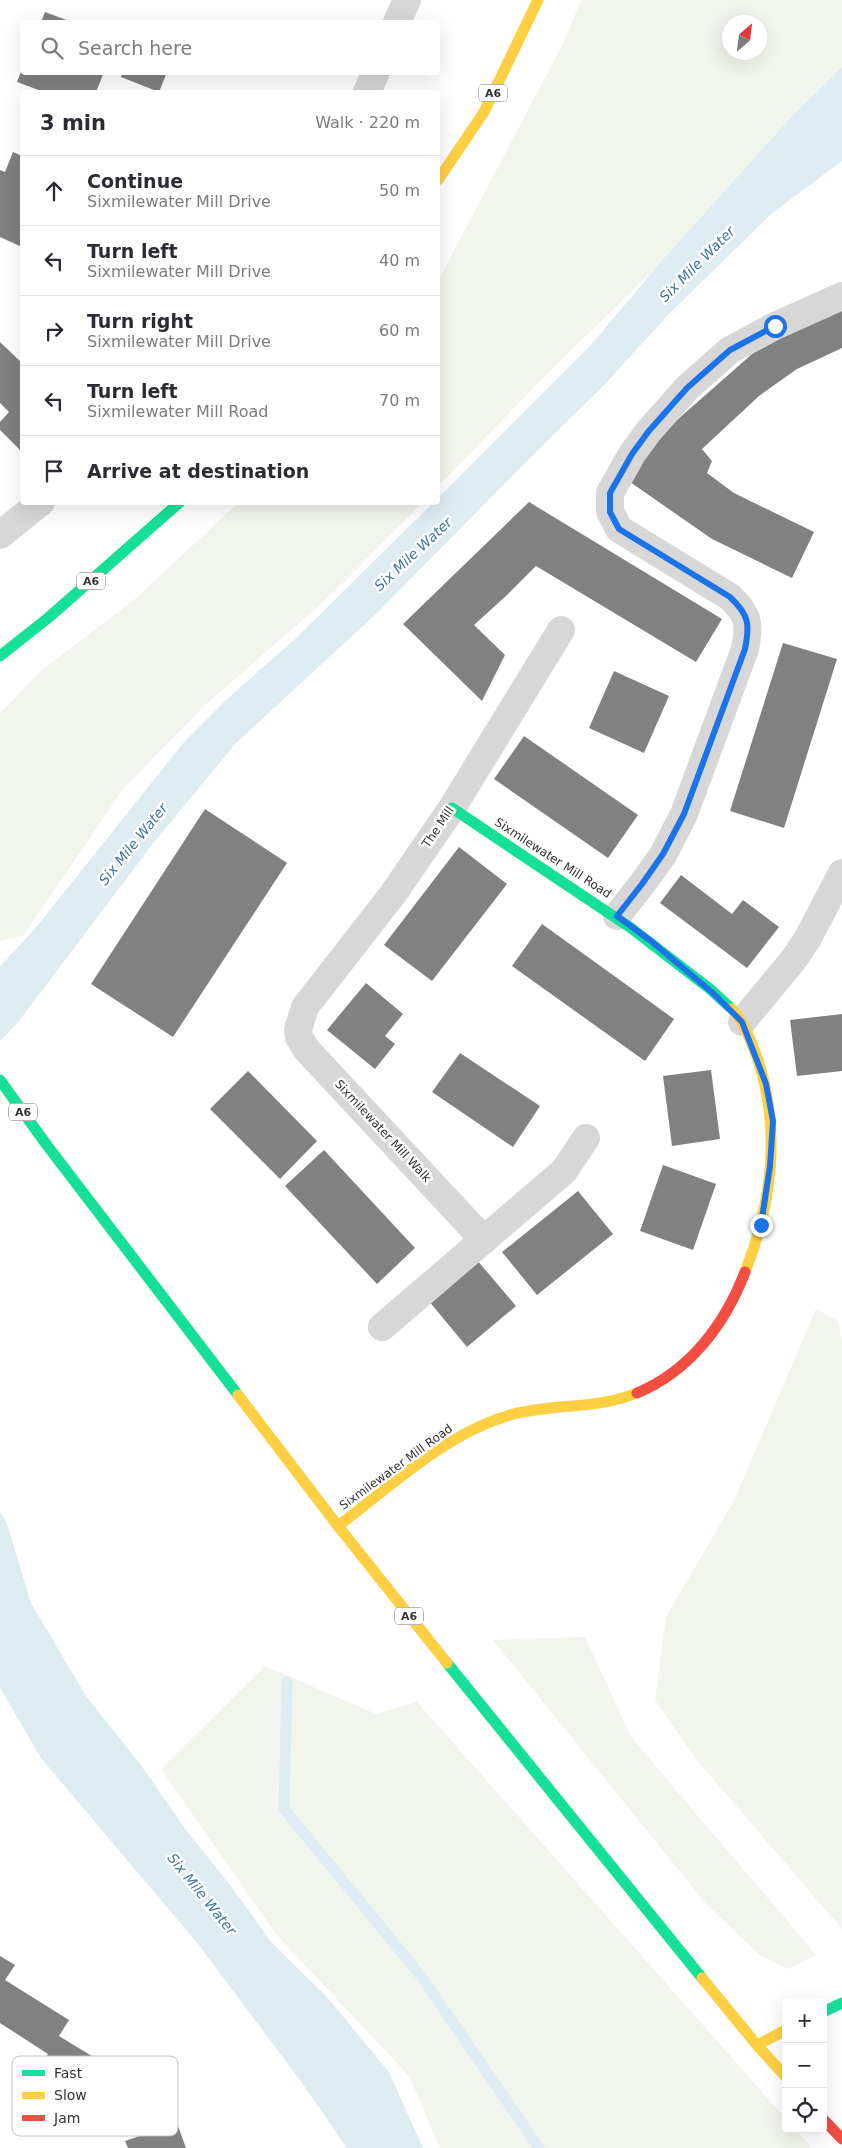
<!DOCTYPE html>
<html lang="en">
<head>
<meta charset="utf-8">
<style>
	:root { --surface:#fff; --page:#f2f2f3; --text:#2b2b33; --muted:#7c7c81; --line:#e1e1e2 }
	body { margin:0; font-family:"DejaVu Sans",sans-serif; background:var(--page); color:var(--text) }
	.controls { position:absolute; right:15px; bottom:15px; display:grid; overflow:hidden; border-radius:5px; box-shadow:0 5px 20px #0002 }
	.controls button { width:45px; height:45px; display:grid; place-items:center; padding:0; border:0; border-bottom:1px solid var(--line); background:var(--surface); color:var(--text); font:25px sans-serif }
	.compass { position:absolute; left:722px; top:15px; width:45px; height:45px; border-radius:50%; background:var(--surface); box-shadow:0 5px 20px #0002; rotate:28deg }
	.stop { position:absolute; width:15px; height:15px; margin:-11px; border:4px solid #1a73e8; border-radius:50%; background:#fff }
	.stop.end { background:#1a73e8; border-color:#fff; box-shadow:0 1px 5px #0008 }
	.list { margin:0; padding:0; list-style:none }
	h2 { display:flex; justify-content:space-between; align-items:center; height:65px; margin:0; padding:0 20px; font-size:21px }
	h2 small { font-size:16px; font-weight:400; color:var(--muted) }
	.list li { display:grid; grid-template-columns:32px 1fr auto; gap:15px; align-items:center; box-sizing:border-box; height:70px; padding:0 20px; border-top:1px solid var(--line) }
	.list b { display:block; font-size:19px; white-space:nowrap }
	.list p { margin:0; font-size:16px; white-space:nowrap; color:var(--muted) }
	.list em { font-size:16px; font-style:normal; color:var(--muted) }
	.icon { flex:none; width:28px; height:28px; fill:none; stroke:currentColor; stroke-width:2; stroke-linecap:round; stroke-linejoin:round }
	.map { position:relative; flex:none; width:842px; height:2148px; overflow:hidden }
	.search { position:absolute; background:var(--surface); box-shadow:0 5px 20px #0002; left:20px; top:20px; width:420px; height:55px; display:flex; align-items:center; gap:12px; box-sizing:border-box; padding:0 18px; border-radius:5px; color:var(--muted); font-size:19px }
	.panel { position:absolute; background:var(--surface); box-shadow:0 5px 20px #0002; left:20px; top:90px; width:420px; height:415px; border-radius:5px }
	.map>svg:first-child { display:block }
</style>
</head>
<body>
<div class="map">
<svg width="842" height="2148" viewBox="0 0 842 2148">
	<rect width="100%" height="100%" fill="#fff"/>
	<!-- green -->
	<g fill="#f1f5ed" fill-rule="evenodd">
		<path d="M581,0H842V67L794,114L657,267L561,360L438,486V281L565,40ZM730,22H760V52H730Z"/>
		<path d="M238,503H422L333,593L205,705L123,789L23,936L0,941V713L41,671L135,599Z"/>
		<path d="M816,1309L838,1321L842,1342V1929L697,1760L655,1700L666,1617L734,1501Z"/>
		<path d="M585,1637L631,1737L816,1955L788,1969L760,1955L707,1905L493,1640Z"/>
		<path d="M265,1666L376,1714L417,1702L786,2119V2129H795L812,2148H440L409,2076L276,1934L161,1769Z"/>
	</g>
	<!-- water -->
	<g fill="#ddebf3">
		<path d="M842,67V161L771,214L669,314L606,383L524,464L376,614L236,743L151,846L19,1021L0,1041V966L34,930L184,742L225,701L294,640L433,503L438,502V498L591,345L659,264L794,114Z"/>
		<path d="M0,1512L7,1524L31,1603L86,1696L140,1764L187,1831L234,1890L271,1942L327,1997L389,2072L423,2148H347L302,2083L198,1944L41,1758L0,1688Z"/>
	</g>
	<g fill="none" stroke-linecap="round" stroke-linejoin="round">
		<!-- stream -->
		<path stroke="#ddebf3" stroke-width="11" d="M287,1682L284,1809L421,1976L539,2148"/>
	</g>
	<!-- building -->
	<g fill="#818181">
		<path d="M45,12L72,22H41Z"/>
		<path d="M22,69V72H104L96,92H44L17,82Z"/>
		<path d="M122,72H167L159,92L121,77Z"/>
		<path d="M13,152L22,156V247L0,237V170L5,172Z"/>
		<path d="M842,302V348L797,369L759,396L702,449L712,461L707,473L734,493L814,532L792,578L712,539L630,482L671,414L677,420L777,332Z"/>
		<path d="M0,342L22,363V452L0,430V422L9,412L0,403Z"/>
		<path d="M529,502L722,619L696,662L536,566L506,596L474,625L505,655L482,701L403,624Z"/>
		<path d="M783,643L837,659L784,828L730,811Z"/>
		<path d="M614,671L669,696L644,753L589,728Z"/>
		<path d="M524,736L638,815L608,858L494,779Z"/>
		<path d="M205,809L287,863L173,1037L91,984Z"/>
		<path d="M459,847L507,884L432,981L384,945Z"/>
		<path d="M681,875L732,914L743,900L779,927L747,968L660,903Z"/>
		<path d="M542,924L674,1019L645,1061L512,966Z"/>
		<path d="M366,983L403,1014L385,1036L395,1044L375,1069L327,1030Z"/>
		<path d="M842,1014V1071L797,1076L790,1020Z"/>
		<path d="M460,1053L540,1106L513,1147L432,1092Z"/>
		<path d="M711,1070L720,1139L672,1146L663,1076Z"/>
		<path d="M248,1071L317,1141L280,1179L210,1109Z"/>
		<path d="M324,1150L415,1248L377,1284L285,1186Z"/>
		<path d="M663,1165L716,1184L693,1250L640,1231Z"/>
		<path d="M578,1191L613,1234L537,1295L502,1252Z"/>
		<path d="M477,1260L516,1306L467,1347L428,1300Z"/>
		<path d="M0,1956L15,1965L5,1980L69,2020L59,2036L123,2075L102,2109L38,2069L48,2054L0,2023Z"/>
		<path d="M177,2123L186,2148H128L125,2141Z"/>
	</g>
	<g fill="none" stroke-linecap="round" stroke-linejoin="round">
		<!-- street -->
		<g stroke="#d7d7d7" stroke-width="28">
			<path d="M397,22L407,0"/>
			<path d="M367,92L376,72"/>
			<path d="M0,535L41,502"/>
			<path d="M617,916L642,884L663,855L684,814L745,649C750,624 749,615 730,597L619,529L610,511V493L632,454L648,432L687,388L730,350L775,326L842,296"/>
			<path d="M742,1022L794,959L808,938L842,873"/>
			<path d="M484,1240L306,1049L299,1037L298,1030L305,1007L393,894L452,808L561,630"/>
			<path d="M382,1327L564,1171L586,1138"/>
		</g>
		<!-- fast -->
		<g stroke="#16e098" stroke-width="11">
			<path d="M0,656L48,618L180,502"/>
			<path d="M452,808L631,928L710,989L732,1009"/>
			<path d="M0,1080L46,1144L238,1395"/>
			<path d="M447,1663L702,1978"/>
			<path d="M823,2012L842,2003"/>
		</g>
		<!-- slow -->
		<g stroke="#ffcf43" stroke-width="11">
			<path d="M438,180L484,112L538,0"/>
			<path d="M732,1009C745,1024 751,1041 758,1060C781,1129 772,1205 745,1272"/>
			<path d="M238,1395L338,1526L447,1663"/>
			<path d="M338,1526C391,1486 445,1434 510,1415C552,1403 595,1410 637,1393"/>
			<path d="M702,1978L757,2045L786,2077"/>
			<path d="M757,2045L786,2030"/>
		</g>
		<!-- jam -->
		<g stroke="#f24e42" stroke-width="11">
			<path d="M637,1393C690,1371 725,1324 745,1272"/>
			<path d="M823,2119L842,2139"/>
		</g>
	</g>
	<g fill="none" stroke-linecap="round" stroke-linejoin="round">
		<!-- route -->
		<path stroke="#1a73e8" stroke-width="6" d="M761,1225L770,1166L773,1121L766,1084L742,1022L714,994L651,941L617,916L642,884L663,854L684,814L745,649C750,624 749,615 730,597L619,529L610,512V493L632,454L648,432L687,388L730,350L775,326"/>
	</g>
	<g text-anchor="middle" stroke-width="5" stroke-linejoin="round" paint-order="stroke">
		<!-- shield labels -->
		<g fill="#fff" stroke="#707070" stroke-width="1">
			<rect x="479" y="84.5" width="28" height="17" rx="4"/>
			<rect x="77" y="572.5" width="28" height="17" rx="4"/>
			<rect x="9" y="1103.5" width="28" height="17" rx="4"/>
			<rect x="395" y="1607.5" width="28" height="17" rx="4"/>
		</g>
		<g font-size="11" font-weight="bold" fill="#333">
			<text x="493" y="97">A6</text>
			<text x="91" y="585">A6</text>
			<text x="23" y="1116">A6</text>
			<text x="409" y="1620">A6</text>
		</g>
		<!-- street labels -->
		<g font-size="12" fill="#333" stroke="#fff">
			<text transform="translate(438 827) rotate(-56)" y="4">The Mill</text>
			<text transform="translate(553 858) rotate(33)" y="4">Sixmilewater Mill Road</text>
			<text transform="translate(383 1131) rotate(47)" y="4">Sixmilewater Mill Walk</text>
			<text transform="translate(396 1467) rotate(-36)" y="4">Sixmilewater Mill Road</text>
		</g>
		<!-- water labels -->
		<g font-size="14" font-style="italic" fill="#3f7597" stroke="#fff">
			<text transform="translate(697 264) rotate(-45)" y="5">Six Mile Water</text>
			<text transform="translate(413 554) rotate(-43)" y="5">Six Mile Water</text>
			<text transform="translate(133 844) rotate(-51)" y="5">Six Mile Water</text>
			<text transform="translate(202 1894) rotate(51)" y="5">Six Mile Water</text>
		</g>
	</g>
	<!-- legend -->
	<rect x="12" y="2056" width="166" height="80" rx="8" fill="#fff" stroke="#c2c2c2" stroke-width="1"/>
	<rect x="22" y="2070" width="23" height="6" fill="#16e098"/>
	<rect x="22" y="2092" width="23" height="7" fill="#ffcf43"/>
	<rect x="22" y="2115" width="23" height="6" fill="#f24e42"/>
	<g font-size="14" fill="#333">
		<text x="54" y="2078">Fast</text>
		<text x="54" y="2100">Slow</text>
		<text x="54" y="2123">Jam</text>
	</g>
</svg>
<div class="controls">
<button>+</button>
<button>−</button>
<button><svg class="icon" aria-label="locate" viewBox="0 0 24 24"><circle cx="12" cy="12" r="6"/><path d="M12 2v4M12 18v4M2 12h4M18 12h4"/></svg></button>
</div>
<svg class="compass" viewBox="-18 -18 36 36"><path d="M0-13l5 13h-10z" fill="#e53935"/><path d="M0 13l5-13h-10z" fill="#7c7c81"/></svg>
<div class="stop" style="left:775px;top:326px"></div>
<div class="stop end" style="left:761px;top:1225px"></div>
<div class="search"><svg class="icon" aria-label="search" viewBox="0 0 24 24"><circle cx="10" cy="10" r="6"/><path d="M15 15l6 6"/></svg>Search here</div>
<section class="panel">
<h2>3 min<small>Walk · 220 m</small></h2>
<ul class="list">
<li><svg class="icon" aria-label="ahead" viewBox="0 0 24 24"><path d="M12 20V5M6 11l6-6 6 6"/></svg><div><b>Continue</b><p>Sixmilewater Mill Drive</p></div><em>50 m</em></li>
<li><svg class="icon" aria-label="left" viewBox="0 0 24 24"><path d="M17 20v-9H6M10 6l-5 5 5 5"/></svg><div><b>Turn left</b><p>Sixmilewater Mill Drive</p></div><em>40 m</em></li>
<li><svg class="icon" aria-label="right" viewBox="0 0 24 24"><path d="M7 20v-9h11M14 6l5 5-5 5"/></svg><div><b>Turn right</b><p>Sixmilewater Mill Drive</p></div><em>60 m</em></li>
<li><svg class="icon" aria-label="left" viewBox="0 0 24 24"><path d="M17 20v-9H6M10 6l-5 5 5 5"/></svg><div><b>Turn left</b><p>Sixmilewater Mill Road</p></div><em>70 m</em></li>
<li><svg class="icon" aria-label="arrive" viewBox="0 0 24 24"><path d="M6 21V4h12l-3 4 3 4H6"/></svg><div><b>Arrive at destination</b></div></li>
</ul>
</section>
</div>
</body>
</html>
